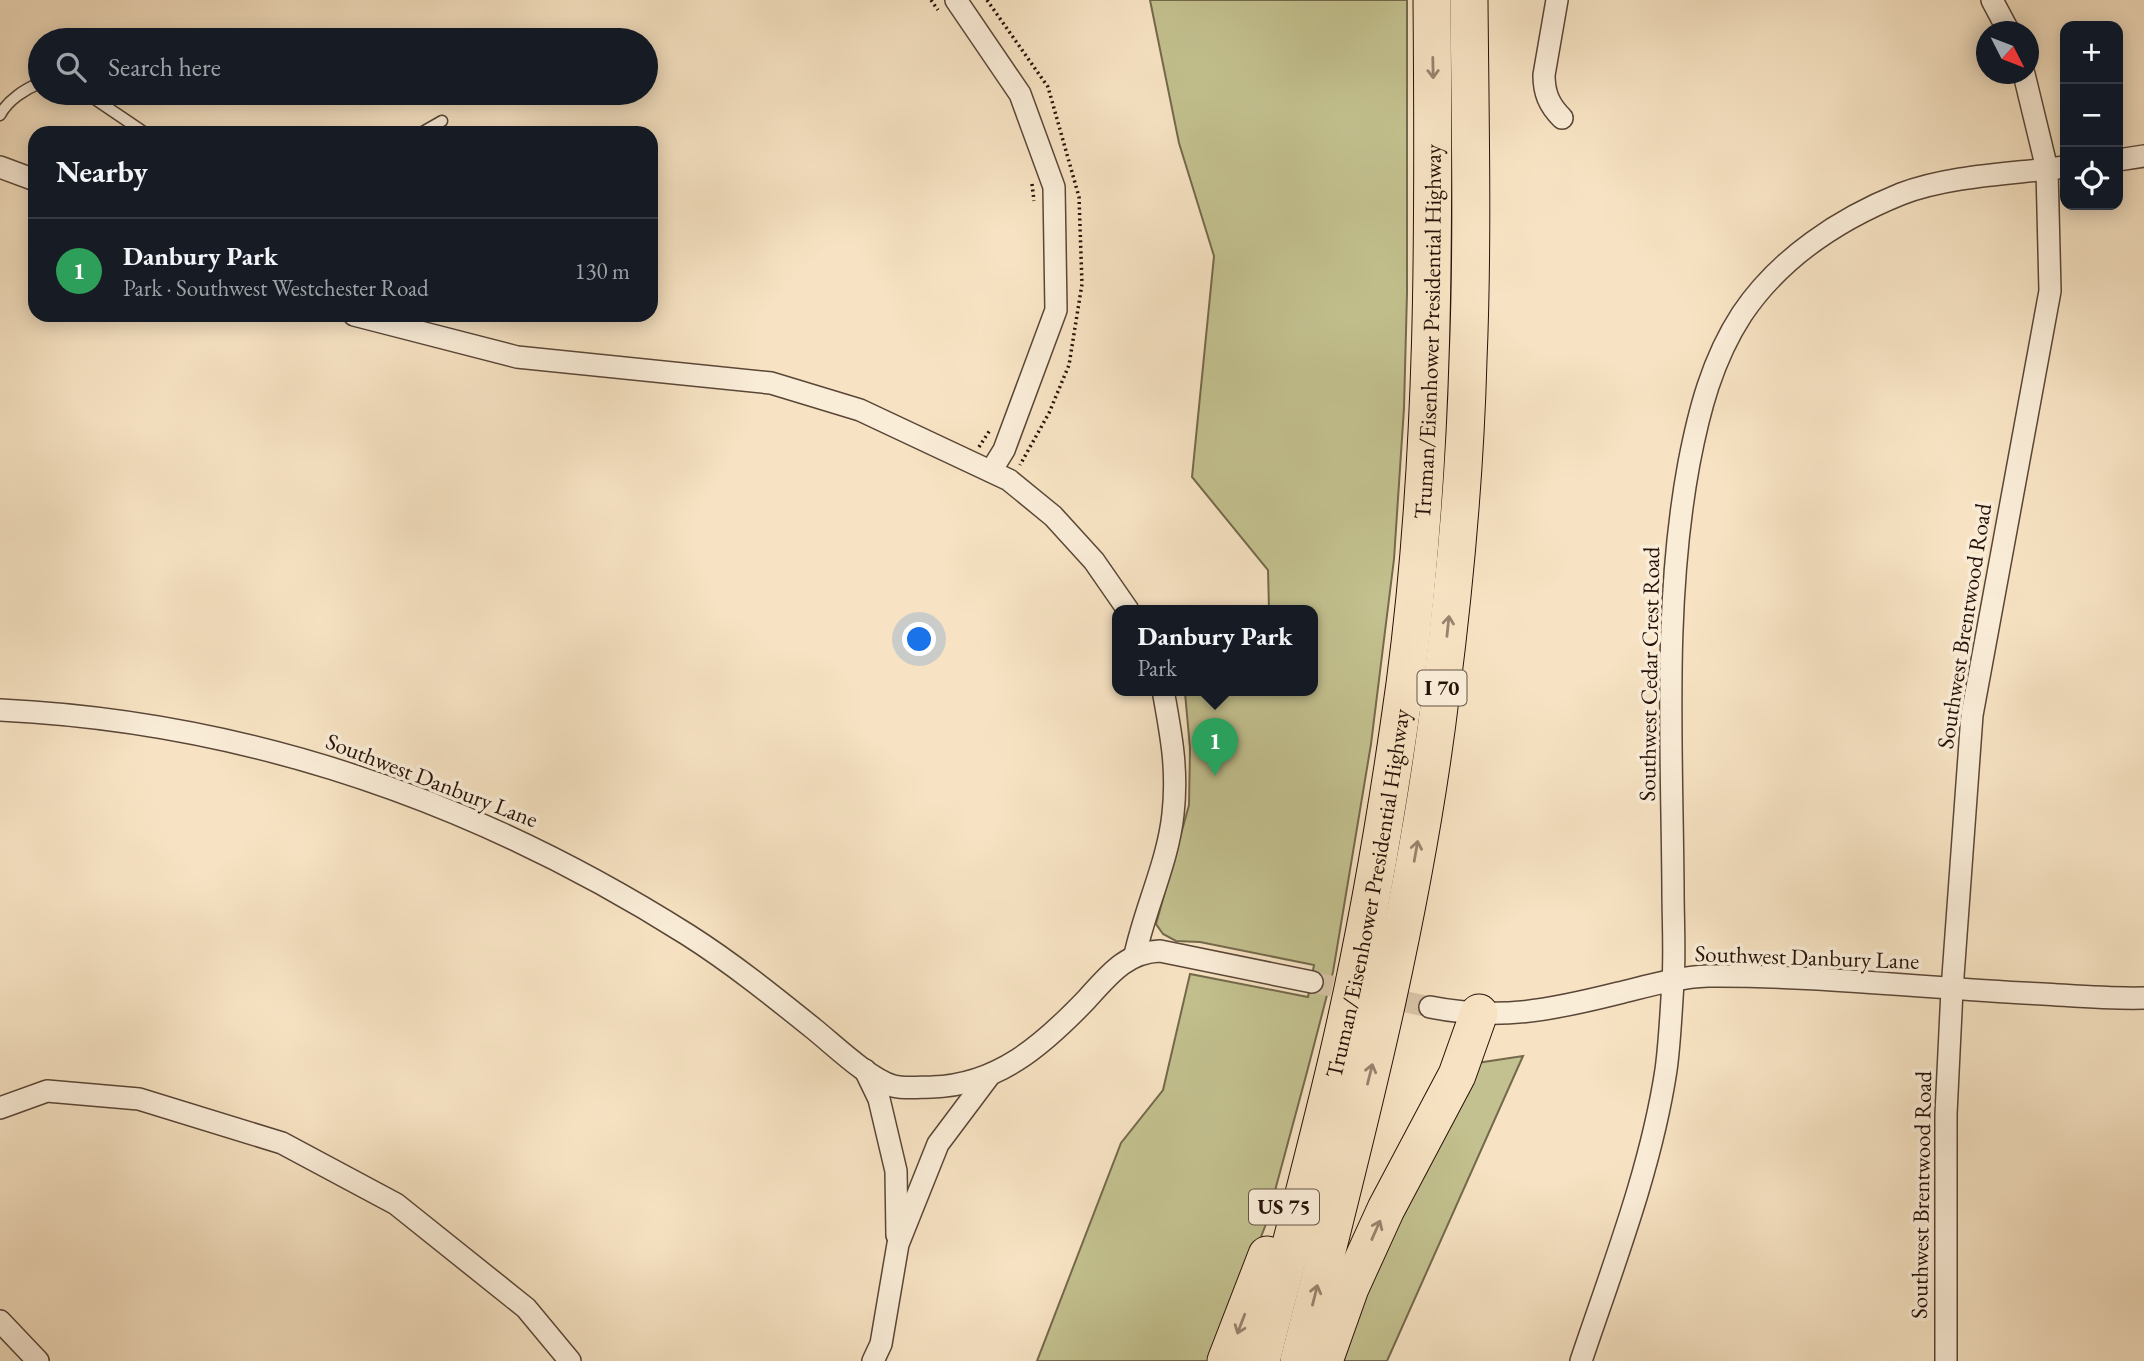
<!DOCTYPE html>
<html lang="en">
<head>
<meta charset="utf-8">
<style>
	:root { --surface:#171b24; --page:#242831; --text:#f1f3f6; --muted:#9ea1a6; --line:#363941; --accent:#b45309 }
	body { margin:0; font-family:"EB Garamond",serif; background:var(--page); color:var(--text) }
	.controls { position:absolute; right:21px; top:21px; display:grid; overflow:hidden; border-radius:14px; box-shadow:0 4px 18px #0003 }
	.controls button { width:63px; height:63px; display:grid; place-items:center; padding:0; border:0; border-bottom:2px solid var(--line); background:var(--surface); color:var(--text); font:35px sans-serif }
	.compass { position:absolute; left:1976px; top:21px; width:63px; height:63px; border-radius:50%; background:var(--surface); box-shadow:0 4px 18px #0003; rotate:132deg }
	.you { position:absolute; left:920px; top:640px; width:24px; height:24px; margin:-18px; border:5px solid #fff; border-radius:50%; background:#1a73e8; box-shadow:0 0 0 10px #1a73e833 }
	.badge { display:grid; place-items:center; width:46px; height:46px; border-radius:50%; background:var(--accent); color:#fff; font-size:23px; font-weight:700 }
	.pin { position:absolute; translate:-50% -58px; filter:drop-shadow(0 2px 4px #0008) }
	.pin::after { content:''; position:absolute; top:37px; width:24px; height:21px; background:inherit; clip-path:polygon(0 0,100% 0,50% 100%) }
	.popup { position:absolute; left:1112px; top:605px; width:206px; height:91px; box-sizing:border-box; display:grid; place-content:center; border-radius:14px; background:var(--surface); filter:drop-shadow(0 2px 5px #0005); font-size:23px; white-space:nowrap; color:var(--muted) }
	.popup b { font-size:26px; color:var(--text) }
	.popup::after { content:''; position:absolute; left:50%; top:100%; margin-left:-14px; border:14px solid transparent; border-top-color:var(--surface) }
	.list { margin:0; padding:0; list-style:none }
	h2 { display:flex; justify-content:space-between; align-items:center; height:91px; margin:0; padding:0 28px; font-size:30px }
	h2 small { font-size:23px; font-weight:400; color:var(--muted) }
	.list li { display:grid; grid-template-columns:46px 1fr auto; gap:21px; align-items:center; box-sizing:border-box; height:105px; padding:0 28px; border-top:2px solid var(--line) }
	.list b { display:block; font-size:26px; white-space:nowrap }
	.list p { margin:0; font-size:23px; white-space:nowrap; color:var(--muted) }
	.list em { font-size:23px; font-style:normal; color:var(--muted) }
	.icon { flex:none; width:38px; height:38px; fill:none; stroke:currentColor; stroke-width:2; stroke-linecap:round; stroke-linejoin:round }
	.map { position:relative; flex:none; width:2144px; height:1361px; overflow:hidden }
	.search { position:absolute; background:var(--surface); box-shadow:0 4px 18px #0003; left:28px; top:28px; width:630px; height:77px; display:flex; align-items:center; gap:18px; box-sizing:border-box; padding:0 24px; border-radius:38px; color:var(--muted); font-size:26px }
	.panel { position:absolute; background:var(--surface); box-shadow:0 4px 18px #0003; left:28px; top:126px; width:630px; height:196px; border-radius:21px }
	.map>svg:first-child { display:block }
</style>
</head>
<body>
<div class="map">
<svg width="2144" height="1361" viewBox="0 0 2144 1361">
	<rect width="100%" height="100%" fill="#f7e3c3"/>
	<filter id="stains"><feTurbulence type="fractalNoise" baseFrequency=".00286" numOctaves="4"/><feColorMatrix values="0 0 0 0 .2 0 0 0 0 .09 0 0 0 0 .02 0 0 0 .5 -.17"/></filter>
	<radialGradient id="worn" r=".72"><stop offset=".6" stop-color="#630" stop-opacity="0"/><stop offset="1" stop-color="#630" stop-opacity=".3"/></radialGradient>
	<!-- green -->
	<g fill="#c3c18f" stroke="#74694c" stroke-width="2">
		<path d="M1150,0H1407V293L1404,408L1394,559L1371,744L1333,972L1307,1072L1266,1224L1213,1361H1037L1121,1143L1163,1090L1190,974L1308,997L1314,965L1200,942L1176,941L1163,934L1156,924L1189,805L1190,748L1185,693L1191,690H1313V610H1269L1268,570L1192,477L1214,256L1179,143Z"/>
		<path d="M1523,1056L1387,1361H1342L1379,1253L1477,1063Z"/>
	</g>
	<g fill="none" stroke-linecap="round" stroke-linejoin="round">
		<!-- minor-tunnel -->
		<path stroke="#d8c4a7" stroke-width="21" stroke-dasharray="21 10" stroke-linecap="butt" d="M1312,982L1430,1007"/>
		<!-- service casing -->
		<g stroke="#5a4637" stroke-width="13">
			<g id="service">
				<path d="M86,93L145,133"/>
				<path d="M0,115C8,100 25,89 40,83"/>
				<path d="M421,133L442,121"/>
			</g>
		</g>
		<!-- minor casing -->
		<g stroke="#5a4637" stroke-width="24">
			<g id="minor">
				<path d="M956,0L1020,94L1054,187L1056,310L1004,450L991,471"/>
				<path d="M1557,0L1544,75C1544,93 1549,105 1562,118"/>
				<path d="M1992,0L2009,32"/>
				<path d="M2118,160L2144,156"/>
				<path d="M0,167L35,180"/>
				<path d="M354,315L517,357L771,383L860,410L1009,480L1053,516L1094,561L1128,610"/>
				<path d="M0,710C249,722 478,802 688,935C732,963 773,996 814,1029C835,1046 868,1078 893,1086C905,1089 920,1087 932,1087C998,1085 1043,1045 1087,999C1108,976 1126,952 1160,951L1312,982"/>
				<path d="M1135,955C1145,908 1168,862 1173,814C1178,769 1171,734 1163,690"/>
				<path d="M1430,1007C1500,1021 1551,1010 1619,993C1648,986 1678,977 1708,976C1819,975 1932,989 2043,994C2077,996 2110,999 2144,998"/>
				<path d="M865,1070L879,1099L896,1171L897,1235"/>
				<path d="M0,1108L47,1091L139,1099L282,1143L396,1204L526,1308L570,1361"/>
				<path d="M0,1321L38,1361"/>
				<path d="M873,1361L881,1344L898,1244L938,1144L989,1076"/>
				<path d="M1581,1361C1613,1266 1651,1169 1666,1070C1670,1041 1671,1011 1673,983C1675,952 1673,920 1673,889C1672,747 1663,603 1689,463C1699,411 1712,360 1742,314C1780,258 1839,219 1901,194C1951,175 2013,174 2065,167"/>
				<path d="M1946,1361V1114L1952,990L1972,715L2050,291L2047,169L2024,74"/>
			</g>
		</g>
		<!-- motorway casing -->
		<g stroke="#251108" stroke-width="39">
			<g id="motorway">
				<path d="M1226,1361L1267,1255"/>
				<path id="s1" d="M1261,1361C1287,1258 1315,1155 1339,1052C1367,931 1388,808 1405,684C1435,457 1434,229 1432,0"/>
				<path d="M1299,1361C1355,1140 1414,918 1441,691C1455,581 1465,471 1468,360C1473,240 1470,120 1469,0"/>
				<path d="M1324,1361L1350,1288L1386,1209L1457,1075L1479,1013"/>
			</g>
		</g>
		<!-- path -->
		<g stroke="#251108" stroke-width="3.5" stroke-dasharray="2 3.5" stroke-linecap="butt">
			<path d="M931,0L938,10"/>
			<path d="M987,0L1048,87L1079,197L1082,284L1069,365L1049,413L1020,465"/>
			<path d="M1032,184L1034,201"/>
			<path d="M979,447L990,430"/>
		</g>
		<!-- service -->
		<use href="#service" stroke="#faedd8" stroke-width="10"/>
		<!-- minor -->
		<use href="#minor" stroke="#faedd8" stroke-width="21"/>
		<!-- motorway -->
		<use href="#motorway" stroke="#f7e3c3" stroke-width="37"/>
	</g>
	<!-- one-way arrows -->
	<defs><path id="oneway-shaft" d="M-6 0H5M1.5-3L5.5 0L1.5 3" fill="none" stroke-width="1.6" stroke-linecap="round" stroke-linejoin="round" transform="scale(1.75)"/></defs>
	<g stroke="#98846f">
		<use href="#oneway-shaft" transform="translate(1433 68) rotate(89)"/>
		<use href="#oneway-shaft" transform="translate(1448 626) rotate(-84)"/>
		<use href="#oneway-shaft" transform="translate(1416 851) rotate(-80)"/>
		<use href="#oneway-shaft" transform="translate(1370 1074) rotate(-76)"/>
		<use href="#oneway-shaft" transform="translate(1376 1230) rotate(-66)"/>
		<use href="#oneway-shaft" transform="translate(1315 1295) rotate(-76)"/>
		<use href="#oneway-shaft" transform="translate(1241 1324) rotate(111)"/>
	</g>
	<g text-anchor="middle" stroke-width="7" stroke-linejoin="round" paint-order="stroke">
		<!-- shield labels -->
		<g fill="#faedd8" stroke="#655346" stroke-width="2">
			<rect x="1417.5" y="670.5" width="49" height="35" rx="5"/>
			<rect x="1249" y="1189.5" width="70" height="35" rx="5"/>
		</g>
		<g font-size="21" font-weight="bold" fill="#251108">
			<text x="1442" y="695">I 70</text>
			<text x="1284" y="1214">US 75</text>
		</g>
		<!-- street labels -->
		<g font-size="23" fill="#251108" stroke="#faedd8">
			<text dy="8" stroke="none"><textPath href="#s1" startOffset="1046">Truman/Eisenhower Presidential Highway</textPath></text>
			<text transform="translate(1964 626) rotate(-81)" y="8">Southwest Brentwood Road</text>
			<text transform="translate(1649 674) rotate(-89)" y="8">Southwest Cedar Crest Road</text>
			<text transform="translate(432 780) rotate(21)" y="8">Southwest Danbury Lane</text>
			<text dy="8" stroke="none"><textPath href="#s1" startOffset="480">Truman/Eisenhower Presidential Highway</textPath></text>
			<text transform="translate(1807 957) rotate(2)" y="8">Southwest Danbury Lane</text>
			<text transform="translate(1921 1195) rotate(-89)" y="8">Southwest Brentwood Road</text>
		</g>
	</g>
	<rect width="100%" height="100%" filter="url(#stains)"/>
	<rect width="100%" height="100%" fill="url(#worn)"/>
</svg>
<div class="controls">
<button>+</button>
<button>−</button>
<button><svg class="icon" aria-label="locate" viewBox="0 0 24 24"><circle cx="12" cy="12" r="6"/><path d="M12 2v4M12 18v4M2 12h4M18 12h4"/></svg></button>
</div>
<svg class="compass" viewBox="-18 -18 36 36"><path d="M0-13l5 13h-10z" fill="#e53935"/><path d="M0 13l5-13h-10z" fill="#9ea1a6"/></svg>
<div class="you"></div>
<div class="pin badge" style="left:1215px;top:776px;background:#2e9e5b">1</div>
<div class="popup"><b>Danbury Park</b>Park</div>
<div class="search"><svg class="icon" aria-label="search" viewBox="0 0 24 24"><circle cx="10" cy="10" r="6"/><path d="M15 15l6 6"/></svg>Search here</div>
<section class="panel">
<h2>Nearby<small></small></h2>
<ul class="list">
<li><span class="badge" style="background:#2e9e5b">1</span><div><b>Danbury Park</b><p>Park · Southwest Westchester Road</p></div><em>130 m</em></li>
</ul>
</section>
</div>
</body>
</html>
